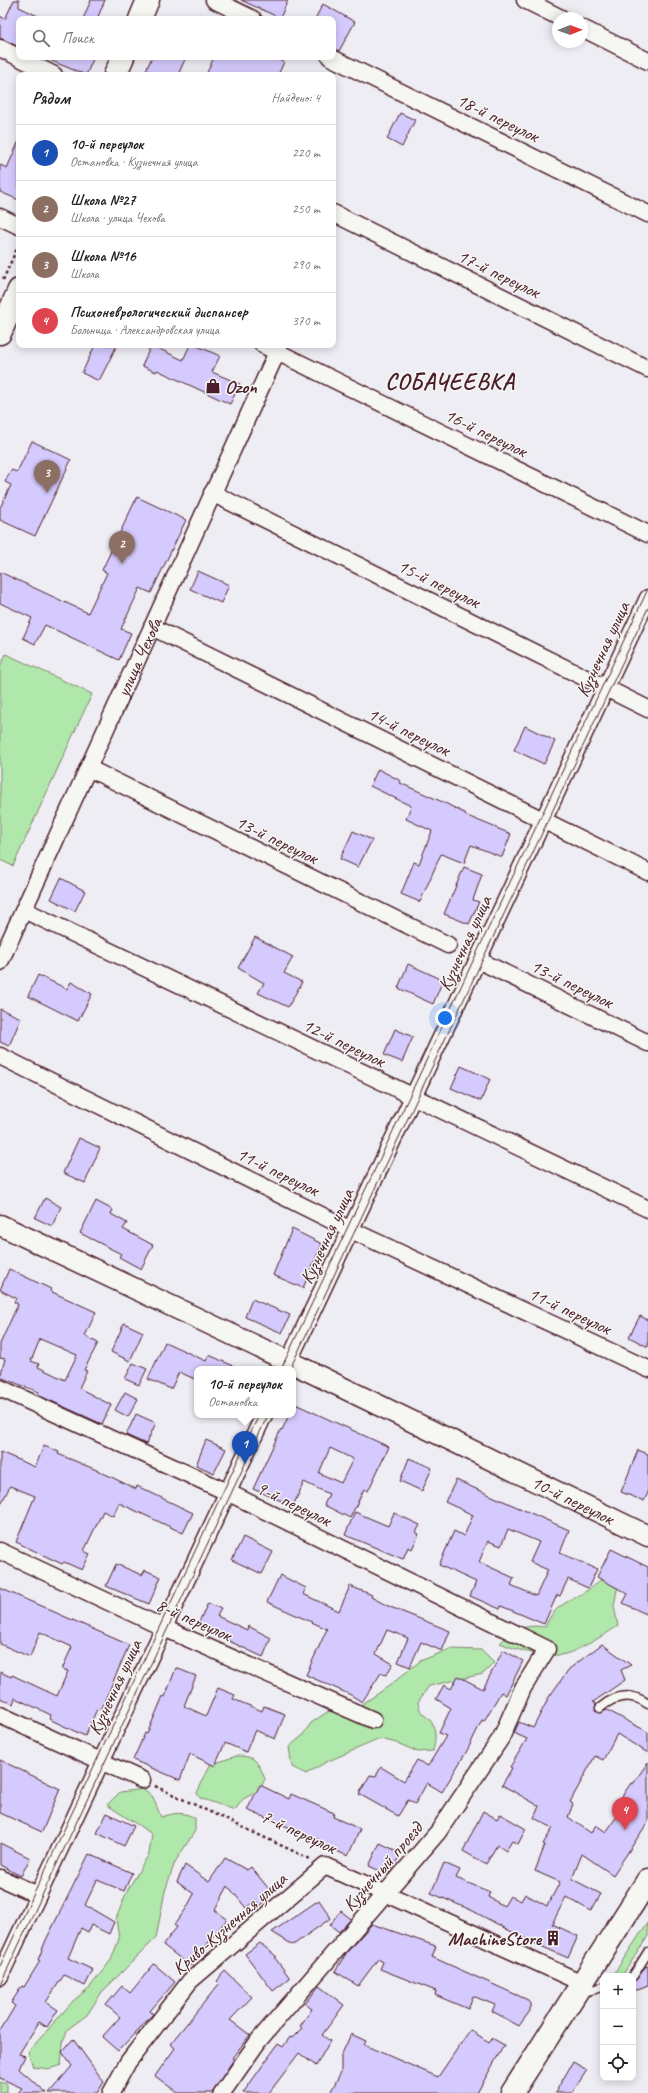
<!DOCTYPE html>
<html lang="ru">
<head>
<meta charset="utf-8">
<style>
	:root { --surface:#fff; --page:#f2f2f2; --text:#202124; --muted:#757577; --line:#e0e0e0; --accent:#4a1f2b }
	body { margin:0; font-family:Caveat,sans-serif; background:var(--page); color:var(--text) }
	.controls { position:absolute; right:12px; bottom:12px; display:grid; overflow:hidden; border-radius:8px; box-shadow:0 2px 10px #0003 }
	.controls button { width:36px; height:36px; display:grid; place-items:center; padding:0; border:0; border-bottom:1px solid var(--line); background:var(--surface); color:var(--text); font:20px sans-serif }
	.compass { position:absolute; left:552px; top:12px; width:36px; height:36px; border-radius:50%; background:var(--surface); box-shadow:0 2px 10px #0003; rotate:89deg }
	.you { position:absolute; left:445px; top:1018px; width:14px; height:14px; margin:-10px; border:3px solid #fff; border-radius:50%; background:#1a73e8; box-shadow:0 0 0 6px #1a73e833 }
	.badge { display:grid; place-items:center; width:26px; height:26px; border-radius:50%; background:var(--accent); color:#fff; font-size:13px; font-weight:700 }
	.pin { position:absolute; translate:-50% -33px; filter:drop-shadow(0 1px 2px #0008) }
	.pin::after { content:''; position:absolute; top:21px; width:14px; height:12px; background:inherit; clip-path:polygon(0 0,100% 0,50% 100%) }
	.popup { position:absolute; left:194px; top:1366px; width:102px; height:52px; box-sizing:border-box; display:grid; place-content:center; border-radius:8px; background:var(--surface); filter:drop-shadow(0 1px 3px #0005); font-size:13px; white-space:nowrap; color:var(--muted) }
	.popup b { font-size:15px; color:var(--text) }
	.popup::after { content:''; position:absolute; left:50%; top:100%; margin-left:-8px; border:8px solid transparent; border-top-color:var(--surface) }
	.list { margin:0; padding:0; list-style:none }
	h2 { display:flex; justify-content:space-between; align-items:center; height:52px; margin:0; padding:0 16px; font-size:17px }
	h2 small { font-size:13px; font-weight:400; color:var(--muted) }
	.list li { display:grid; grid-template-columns:26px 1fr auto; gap:12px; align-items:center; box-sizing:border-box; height:56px; padding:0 16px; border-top:1px solid var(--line) }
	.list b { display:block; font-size:15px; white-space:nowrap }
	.list p { margin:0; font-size:13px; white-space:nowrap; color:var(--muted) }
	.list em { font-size:13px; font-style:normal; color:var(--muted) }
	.icon { flex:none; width:22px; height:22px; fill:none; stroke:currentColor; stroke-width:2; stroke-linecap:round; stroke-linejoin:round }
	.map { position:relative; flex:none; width:648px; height:2093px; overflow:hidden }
	.search { position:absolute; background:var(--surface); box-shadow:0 2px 10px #0003; left:16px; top:16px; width:320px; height:44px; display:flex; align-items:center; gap:10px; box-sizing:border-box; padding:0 14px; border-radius:8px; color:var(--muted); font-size:15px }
	.panel { position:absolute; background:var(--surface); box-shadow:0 2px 10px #0003; left:16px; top:72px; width:320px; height:276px; border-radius:8px }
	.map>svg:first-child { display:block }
</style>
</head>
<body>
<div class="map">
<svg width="648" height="2093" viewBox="0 0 648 2093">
	<rect width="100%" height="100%" fill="#efedf4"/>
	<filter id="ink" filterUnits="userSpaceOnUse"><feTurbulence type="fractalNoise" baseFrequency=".025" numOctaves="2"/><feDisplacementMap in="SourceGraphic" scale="8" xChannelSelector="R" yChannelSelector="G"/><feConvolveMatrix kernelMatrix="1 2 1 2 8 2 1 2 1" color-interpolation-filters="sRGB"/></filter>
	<g filter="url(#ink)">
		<!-- green -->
		<g fill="#b0e7aa" stroke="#7d836a">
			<path d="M6,654L92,694L13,866L0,860V667Z"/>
			<path d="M605,1574L618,1585L614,1606L618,1626C606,1634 574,1654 560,1655C539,1656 519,1651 500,1643C514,1629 526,1624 545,1627C556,1601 571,1603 592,1587C597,1584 601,1579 605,1574Z"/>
			<path d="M450,1649L481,1650L494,1663L483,1674L429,1686L418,1702C421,1718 426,1713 432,1723C437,1732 435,1742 433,1751L418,1752L397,1743L380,1739L326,1762L306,1774L292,1767L289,1747L302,1736L311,1723L327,1712L358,1707L389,1686L420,1661Z"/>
			<path d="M236,1756C256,1756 258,1761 265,1779L259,1791L243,1799L235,1810L200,1798L197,1793L210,1765Z"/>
			<path d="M144,1789L153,1797L161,1817C175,1813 182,1811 195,1818V1831L175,1862L165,1891L156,1938L102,1992L87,2015L68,2029L63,2043L61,2065L49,2069L33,2067L28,2052L73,2001L90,1987L111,1960L119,1939L116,1919L127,1891L149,1854L152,1834L107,1805L120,1792Z"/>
			<path d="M648,1922V1936L622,1976L613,1975Z"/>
			<path d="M0,2082L7,2084V2093H0Z"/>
		</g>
		<!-- building -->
		<g fill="#d5cafd" stroke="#4a1f2b" fill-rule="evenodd">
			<path d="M14,0H19V7L44,19H19V47L0,38V16L5,19Z"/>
			<path d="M91,0H105L97,19H83Z"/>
			<path d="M241,0H288L280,18Z"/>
			<path d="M323,4L355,22L339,51L333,48V19H315Z"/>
			<path d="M42,57H94L86,75Z"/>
			<path d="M152,57H186L178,75H159L146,70Z"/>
			<path d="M214,57H272L284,62L278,75H206Z"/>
			<path d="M400,113L415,120L402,147L387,139Z"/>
			<path d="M19,141V200L0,192V165L7,168Z"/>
			<path d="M95,345H117L99,381L82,373Z"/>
			<path d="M151,345L183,360L190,345H195L220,356L212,372L240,384L230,404L157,370L156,372L142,366Z"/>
			<path d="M32,441L71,460L35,536L0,520V508L11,485L5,482L11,470L17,472Z"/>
			<path d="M137,497L186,520L151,593L140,588L121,629L131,633L119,660L45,625L35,644L23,638L32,618L0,603V572L88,613L107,573L102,570Z"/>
			<path d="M198,571L229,585L221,603L190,589Z"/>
			<path d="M525,726L555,741L544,764L514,750Z"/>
			<path d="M378,769L401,781L400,783L445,803L466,814L465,815L511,834L502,857L471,845L464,863L441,854L420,902L401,894L414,862L419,864L432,831L406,819L411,806L370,786Z"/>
			<path d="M353,831L372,840L358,867L340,859Z"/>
			<path d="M464,867L482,874L473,900L479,902L469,924L444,914Z"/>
			<path d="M61,878L85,891L75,911L51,899Z"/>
			<path d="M255,937L293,957L284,973L302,982L288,1007L258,993L264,983L238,968Z"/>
			<path d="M408,964L443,980L433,1004L398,988Z"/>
			<path d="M38,975L67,989L71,982L92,994L78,1021L28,996Z"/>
			<path d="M0,1009L21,1018L9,1046L0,1042Z"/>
			<path d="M395,1029L413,1037L402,1062L384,1055Z"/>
			<path d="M461,1066L490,1079L481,1101L451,1088Z"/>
			<path d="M79,1138L100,1148L85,1183L63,1173Z"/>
			<path d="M45,1198L61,1207L52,1226L35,1218Z"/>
			<path d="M96,1201L113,1210L111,1214L127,1223L123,1229L153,1245L141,1269L119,1257L121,1254L80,1233Z"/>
			<path d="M292,1229L322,1244L303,1288L273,1275Z"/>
			<path d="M9,1269L51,1289L50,1291L96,1312L85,1336L98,1343L84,1370L87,1371L79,1388L111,1405L102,1424L38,1395L39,1392L0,1377L5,1359L0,1358V1344L18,1304L14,1302L16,1298L0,1290ZM40,1339L77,1355L65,1380L38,1367L39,1364L31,1361Z"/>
			<path d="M252,1299L290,1315L282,1333L245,1317Z"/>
			<path d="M640,1316L648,1320V1347L629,1337Z"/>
			<path d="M124,1323L143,1332L130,1361L111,1352Z"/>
			<path d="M165,1342L206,1361L209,1355L240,1369H197V1380L179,1372L171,1389L148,1379Z"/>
			<path d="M133,1363L147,1369L139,1385L125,1379Z"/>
			<path d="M125,1392L138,1399L128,1417L115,1410Z"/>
			<path d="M293,1403L389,1447L368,1491L364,1489L350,1518L324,1505L329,1494L304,1482L293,1506L253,1489L281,1429L282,1430L289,1415H293ZM330,1448L353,1459L341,1483L319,1473Z"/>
			<path d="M136,1414L156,1423L146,1444L126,1435Z"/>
			<path d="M206,1440L226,1449L214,1473L196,1465Z"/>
			<path d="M44,1446L59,1452L58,1454L99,1471L136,1489L137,1486L193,1513L183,1533L119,1503L113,1516L103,1511L84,1551L90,1554L82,1570L64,1562L62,1564L16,1542L35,1496L10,1486L0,1506V1452L35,1467Z"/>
			<path d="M638,1450L648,1454V1493L644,1501L621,1492Z"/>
			<path d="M409,1458L432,1468L422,1491L400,1481Z"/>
			<path d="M456,1480L569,1530L560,1553L597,1569L588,1588L568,1579L560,1596L557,1595L544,1624L501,1606L500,1609L470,1596L476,1582L439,1565L454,1531L464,1536L473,1515L445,1502ZM508,1529L539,1542L530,1562L548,1570L536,1596L511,1585L514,1578L479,1562L488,1541L501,1546Z"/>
			<path d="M355,1512L388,1526L394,1513L420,1525L416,1532L419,1534L412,1549L408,1547L403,1559L345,1535Z"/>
			<path d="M243,1537L273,1552L262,1574L232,1560Z"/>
			<path d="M611,1549L648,1567V1615L623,1603L628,1594L597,1577Z"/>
			<path d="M116,1564L142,1575L145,1570L161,1577L149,1604L106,1586Z"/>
			<path d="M280,1575L306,1588L303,1594L339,1611L350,1586L372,1595L371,1597L388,1606L450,1631L442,1651L421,1642L410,1667L398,1662L408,1638L387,1630L376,1654L393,1664L386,1675L381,1673L362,1702L351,1695L306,1675L327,1629L267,1602Z"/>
			<path d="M0,1588L129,1645L109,1691L100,1710L97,1709L85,1736L49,1719L51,1715L15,1698L13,1704L0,1698V1672L11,1677L12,1675L57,1696L68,1671L62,1669L72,1647L40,1632L30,1657L0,1644Z"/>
			<path d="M208,1603L221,1609L217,1616L247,1630L248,1626L271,1638L263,1657L197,1626Z"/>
			<path d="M602,1644L631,1665L621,1670L625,1680L593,1702L596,1704L595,1709L600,1713L607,1710L648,1732V1753L617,1734L603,1760L595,1756L570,1802L573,1804L568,1817L591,1833L596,1825L606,1832L620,1812L614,1808L631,1783L633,1784L648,1762V1822L613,1875L582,1854L572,1879L601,1894L591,1911L566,1897L552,1924L578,1936L568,1958L527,1940L471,1910L431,1893L444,1863L460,1870L456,1878L490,1892L488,1897L504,1906L510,1896L521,1901L525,1894L547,1906L560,1882L535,1871L545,1845L543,1844L553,1828L534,1818L539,1806L502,1785L512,1768L510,1767L527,1739L514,1733L519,1722L533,1728L549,1697L569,1669Z"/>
			<path d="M503,1650L523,1661L506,1695L501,1692L484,1721L482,1720L468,1749L442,1792L427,1783L415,1804L408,1800L398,1816L359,1794L370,1775L376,1776L381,1767L404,1781L417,1760L428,1766L446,1736L439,1733L451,1708L436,1699L444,1685L451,1689L458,1676L483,1689Z"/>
			<path d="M176,1668L196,1676L184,1706L206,1716L218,1688L235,1695L233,1699L262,1711L264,1706L285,1714L275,1739L255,1730L246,1752L225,1743L215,1766L190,1754L180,1780L133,1760L145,1733L147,1734L163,1696L165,1697Z"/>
			<path d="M0,1760L60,1789L42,1832L0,1813Z"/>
			<path d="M260,1785L289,1799L291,1794L334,1813L333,1817L360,1829L348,1856L323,1845L324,1842L247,1810Z"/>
			<path d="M483,1811L497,1819L500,1814L526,1829L518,1844L512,1841L506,1851L497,1845L486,1864L463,1851Z"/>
			<path d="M107,1813L134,1826L124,1846L97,1833Z"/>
			<path d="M0,1843L30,1858L21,1876L0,1865Z"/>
			<path d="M380,1843L401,1853L389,1875L369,1866Z"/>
			<path d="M89,1854L132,1873L124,1891L97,1880L85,1905L114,1922L109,1934L91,1925L88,1932L81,1928L68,1958L93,1970L85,1986L64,1975L46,2002L58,2010L47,2027L39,2022L19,2054L25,2056L19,2069L47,2093H18L22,2088L0,2078V2031L15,2006L11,2003L22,1986L24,1987L40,1961L38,1960L46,1940Z"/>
			<path d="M225,1858L247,1870L251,1867L273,1894L260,1906L255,1900L246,1908L228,1886L215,1910L227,1919L190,1966L163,1945L177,1927L174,1925L186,1909L194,1894L177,1882L185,1865L209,1882Z"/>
			<path d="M319,1900L331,1918L293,1945L272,1932Z"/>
			<path d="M341,1911L351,1919L339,1932L330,1925Z"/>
			<path d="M372,1924L436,1946L432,1957L528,2000L530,2004V2011L519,2026L492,2011L495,2005L473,1996L468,2009L435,1995L436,1991L380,1969L383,1962L378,1959L358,1986L335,1971L347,1952Z"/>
			<path d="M260,1943L277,1957L275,1958L290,1978L273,1991L245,1954Z"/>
			<path d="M154,1964L175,1982L150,2011L153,2014L118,2051L102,2037L120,2017L106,2005L122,1986L130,1993Z"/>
			<path d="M648,1966V1985L633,1991V1981L637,1979L645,1967Z"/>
			<path d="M225,1971L252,1997L230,2020L250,2035L232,2058L234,2059L212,2093H178L155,2076L175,2048L170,2044L219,1984L216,1981Z"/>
			<path d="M319,1986L344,2005L322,2035L330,2041L316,2066L299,2053L269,2093H243L278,2044L283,2047L290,2037L292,2038L302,2028L300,2026L312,2009L305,2004Z"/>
			<path d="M470,2030L489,2042L492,2038L504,2045L477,2093H330L341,2072V2056L351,2034L366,2041L364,2045L438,2077Z"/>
			<path d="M73,2039L104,2082L97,2093H49L72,2066L62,2052Z"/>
			<path d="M573,2062L587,2070L572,2093H555Z"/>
		</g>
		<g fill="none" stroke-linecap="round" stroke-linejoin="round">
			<!-- service casing -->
			<g stroke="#4a1f2b" stroke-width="11">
				<g id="service">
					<path d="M600,1708C615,1695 631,1692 648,1704"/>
					<path d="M633,1976L648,1952"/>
					<path d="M580,1993L603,1987"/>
				</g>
			</g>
			<!-- minor casing -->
			<g stroke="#4a1f2b" stroke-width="19">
				<g id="minor">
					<path d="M214,0L253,19"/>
					<path d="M525,0L561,18"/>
					<path d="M582,28L648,61"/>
					<path d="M0,48L54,75"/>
					<path d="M330,57L648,214"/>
					<path d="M333,213L648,369"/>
					<path d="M0,217L19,226"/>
					<path d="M263,345L648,534"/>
					<path d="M212,493L648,709"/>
					<path d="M152,627L648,872"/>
					<path d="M88,768L448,945"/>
					<path d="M24,910L648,1209"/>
					<path d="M478,960L648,1043"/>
					<path id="s1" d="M0,962L277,352"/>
					<path d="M0,1056L351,1230L648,1369"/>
					<path d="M285,1369L648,598"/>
					<path d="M0,1388L227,1492L547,1649L523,1688L501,1738L438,1832L259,2040L222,2093"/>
					<path d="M0,1551L164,1628L373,1720"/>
					<path d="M0,1715L142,1780"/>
					<path d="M0,1878L38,1895"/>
					<path d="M0,1976L264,1415"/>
					<path d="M111,2093L128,2062L190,1981L325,1866L582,1983"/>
				</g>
			</g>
			<!-- tertiary casing -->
			<g stroke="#4a1f2b" stroke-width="23">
				<g id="tertiary">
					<path id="s2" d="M0,1225L292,1363L648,1536"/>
				</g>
			</g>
			<!-- secondary casing -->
			<g stroke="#4a1f2b" stroke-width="25">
				<g id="secondary">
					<path d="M140,19L148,0"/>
					<path d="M115,75L123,57"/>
					<path d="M0,333L19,290"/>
					<path d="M512,2093L648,1880"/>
				</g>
			</g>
			<!-- path -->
			<g stroke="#4a1f2b" stroke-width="2.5" stroke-dasharray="3 3" stroke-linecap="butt">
				<path d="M3,280L19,244"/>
				<path d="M155,1786L310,1859"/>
			</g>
			<!-- service -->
			<use href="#service" stroke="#f6f6f2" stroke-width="8"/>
			<!-- minor -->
			<use href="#minor" stroke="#f6f6f2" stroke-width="16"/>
			<!-- tertiary -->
			<use href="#tertiary" stroke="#f6f6f2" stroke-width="20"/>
			<!-- secondary -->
			<use href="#secondary" stroke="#f6f6f2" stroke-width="22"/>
			<!-- tram -->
			<g stroke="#4a1f2b" stroke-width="1">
				<path d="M281,1369L648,589"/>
				<path d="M290,1369L648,608"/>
				<path d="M0,1966L259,1415"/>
				<path d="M0,1985L268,1415"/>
			</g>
		</g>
	</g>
	<!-- icons -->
	<defs>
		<g id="shop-bare" transform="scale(1.2)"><path d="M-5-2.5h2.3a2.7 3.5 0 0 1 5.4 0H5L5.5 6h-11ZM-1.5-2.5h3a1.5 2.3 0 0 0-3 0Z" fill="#4a1f2b" stroke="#f6f6f2" stroke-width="2.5" paint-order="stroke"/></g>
		<g id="building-bare" transform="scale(1.2)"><path d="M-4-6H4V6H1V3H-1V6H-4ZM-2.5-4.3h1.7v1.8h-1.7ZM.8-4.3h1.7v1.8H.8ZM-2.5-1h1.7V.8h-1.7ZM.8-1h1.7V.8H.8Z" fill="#4a1f2b" stroke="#f6f6f2" stroke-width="2.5" paint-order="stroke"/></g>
	</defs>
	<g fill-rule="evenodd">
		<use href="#shop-bare" x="213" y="386"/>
		<use href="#building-bare" x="553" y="1938"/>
	</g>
	<g text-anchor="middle" stroke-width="3" stroke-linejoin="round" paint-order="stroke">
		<!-- street labels -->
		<g font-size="19" fill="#4a1f2b" stroke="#f6f6f2">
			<text transform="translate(498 117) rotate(26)" y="7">18-й переулок</text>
			<text transform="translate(499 273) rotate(26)" y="7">17-й переулок</text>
			<text transform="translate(486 432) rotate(26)" y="7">16-й переулок</text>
			<text transform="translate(439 583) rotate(26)" y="7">15-й переулок</text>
			<text transform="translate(602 649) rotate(-65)" y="7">Кузнечная улица</text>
			<text dy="7" stroke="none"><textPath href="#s1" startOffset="335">улица Чехова</textPath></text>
			<text transform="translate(409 731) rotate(26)" y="7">14-й переулок</text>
			<text transform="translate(277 839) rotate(26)" y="7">13-й переулок</text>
			<text transform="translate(464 943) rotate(-65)" y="7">Кузнечная улица</text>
			<text transform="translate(572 983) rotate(26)" y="7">13-й переулок</text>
			<text transform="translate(344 1042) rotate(26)" y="7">12-й переулок</text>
			<text transform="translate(278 1171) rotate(26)" y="7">11-й переулок</text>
			<text transform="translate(326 1236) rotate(-65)" y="7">Кузнечная улица</text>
			<text transform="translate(570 1310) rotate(25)" y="7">11-й переулок</text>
			<text dy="7" stroke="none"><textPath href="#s2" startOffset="635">10-й переулок</textPath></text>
			<text transform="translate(294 1503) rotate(26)" y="7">9-й переулок</text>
			<text transform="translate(194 1619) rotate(24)" y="7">8-й переулок</text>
			<text transform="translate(114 1687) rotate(-65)" y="7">Кузнечная улица</text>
			<text transform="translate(299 1831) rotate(25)" y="7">7-й переулок</text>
			<text transform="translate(382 1866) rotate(-49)" y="7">Кузнечный проезд</text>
			<text transform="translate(229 1923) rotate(-41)" y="7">Криво-Кузнечная улица</text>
		</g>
		<!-- poi labels -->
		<g font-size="19" font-weight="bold" fill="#4a1f2b" stroke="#f6f6f2" text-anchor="start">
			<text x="225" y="393">Ozon</text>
			<text x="541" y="1945" text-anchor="end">MachineStore</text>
		</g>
		<!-- district labels -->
		<g font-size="23" font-weight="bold" letter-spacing="1" fill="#4a1f2b" stroke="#f6f6f2">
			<text x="450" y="389">СОБАЧЕЕВКА</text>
		</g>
	</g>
</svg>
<div class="controls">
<button>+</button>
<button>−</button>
<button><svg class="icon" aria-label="locate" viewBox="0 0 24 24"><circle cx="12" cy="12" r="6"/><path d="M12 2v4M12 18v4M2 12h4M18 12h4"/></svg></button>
</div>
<svg class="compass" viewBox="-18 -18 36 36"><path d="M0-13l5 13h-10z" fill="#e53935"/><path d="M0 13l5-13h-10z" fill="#757577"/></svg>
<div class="you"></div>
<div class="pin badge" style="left:245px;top:1464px;background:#1a4fb4">1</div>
<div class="popup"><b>10-й переулок</b>Остановка</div>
<div class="pin badge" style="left:122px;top:564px;background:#8d6e63">2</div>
<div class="pin badge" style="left:47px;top:493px;background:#8d6e63">3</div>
<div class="pin badge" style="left:625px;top:1830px;background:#e0444e">4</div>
<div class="search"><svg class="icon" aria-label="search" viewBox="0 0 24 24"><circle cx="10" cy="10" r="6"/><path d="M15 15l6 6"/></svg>Поиск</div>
<section class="panel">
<h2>Рядом<small>Найдено: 4</small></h2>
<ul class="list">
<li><span class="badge" style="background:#1a4fb4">1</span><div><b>10-й переулок</b><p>Остановка · Кузнечная улица</p></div><em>220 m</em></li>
<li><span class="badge" style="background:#8d6e63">2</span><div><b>Школа №27</b><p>Школа · улица Чехова</p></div><em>250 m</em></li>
<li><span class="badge" style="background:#8d6e63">3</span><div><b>Школа №16</b><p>Школа</p></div><em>290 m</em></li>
<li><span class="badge" style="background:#e0444e">4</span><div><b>Психоневрологический диспансер</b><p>Больница · Александровская улица</p></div><em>370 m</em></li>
</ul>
</section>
</div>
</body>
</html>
